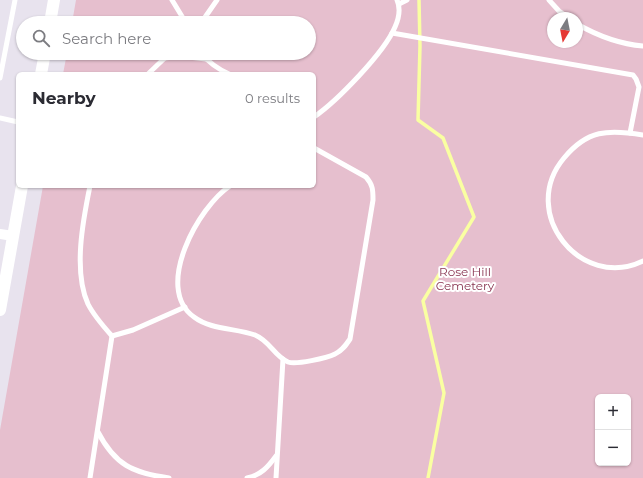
<!DOCTYPE html>
<html lang="en">
<head>
<meta charset="utf-8">
<style>
	:root { --surface:#fff; --page:#f7f7f7; --text:#2b2b33; --muted:#7c7c81; --line:#e1e1e2 }
	body { margin:0; font-family:Montserrat,sans-serif; background:var(--page); color:var(--text) }
	.controls { position:absolute; right:12px; bottom:12px; display:grid; overflow:hidden; border-radius:6px; box-shadow:0 1px 3px #0004 }
	.controls button { width:36px; height:36px; display:grid; place-items:center; padding:0; border:0; border-bottom:1px solid var(--line); background:var(--surface); color:var(--text); font:20px sans-serif }
	.compass { position:absolute; left:547px; top:12px; width:36px; height:36px; border-radius:50%; background:var(--surface); box-shadow:0 1px 3px #0004; rotate:190deg }
	.list { margin:0; padding:0; list-style:none }
	h2 { display:flex; justify-content:space-between; align-items:center; height:52px; margin:0; padding:0 16px; font-size:17px }
	h2 small { font-size:13px; font-weight:400; color:var(--muted) }
	.icon { flex:none; width:22px; height:22px; fill:none; stroke:currentColor; stroke-width:2; stroke-linecap:round; stroke-linejoin:round }
	.map { position:relative; flex:none; width:643px; height:478px; overflow:hidden }
	.search { position:absolute; background:var(--surface); box-shadow:0 1px 3px #0004; left:16px; top:16px; width:300px; height:44px; display:flex; align-items:center; gap:10px; box-sizing:border-box; padding:0 14px; border-radius:22px; color:var(--muted); font-size:15px }
	.panel { position:absolute; background:var(--surface); box-shadow:0 1px 3px #0004; left:16px; top:72px; width:300px; height:116px; border-radius:6px }
	.map>svg:first-child { display:block }
</style>
</head>
<body>
<div class="map">
<svg width="643" height="478" viewBox="0 0 643 478">
	<rect width="100%" height="100%" fill="#e8e3ee"/>
	<!-- green -->
	<path fill="#e6bfce" fill-rule="evenodd" d="M76,0H643V478H0V430L43,186H314V74H63L67,53H309V23H72ZM553,18H577V42H553ZM598,397H628V463H598Z"/>
	<g fill="none" stroke-linecap="round" stroke-linejoin="round">
		<!-- stream -->
		<path stroke="#faffa2" stroke-width="3.5" d="M419,0L420,46L418,120L443,138L474,217L423,301L444,393L428,478"/>
		<!-- service -->
		<g stroke="#fff" stroke-width="5">
			<path d="M172,0L186,23"/>
			<path d="M549,0L559,11L569,18"/>
			<path d="M399,4L407,0"/>
			<path d="M201,23L217,0"/>
			<path d="M577,24C598,36 619,44 643,46"/>
			<path d="M392,33L633,75L636,79L639,87L630,133"/>
			<path d="M201,53C209,63 218,69 229,74"/>
			<path d="M165,58L180,56L206,59"/>
			<path d="M148,74L170,53"/>
			<path d="M0,78L15,0"/>
			<path d="M314,117C337,101 384,53 395,27C399,18 401,9 397,0"/>
			<path d="M0,118L18,122"/>
			<path d="M643,135C608,129 587,130 564,158C518,213 581,291 643,261"/>
			<path d="M230,186C199,206 153,288 194,317C211,330 236,328 255,335C270,341 274,356 288,362C296,365 327,358 335,354C342,351 346,345 350,339L373,200C373,190 373,185 366,177L314,148"/>
			<path d="M112,336L133,330L185,307"/>
			<path d="M98,432C115,465 133,473 169,478"/>
			<path d="M90,478L112,336C103,326 94,316 88,304C73,271 83,220 90,186"/>
			<path d="M247,478C261,475 268,467 276,456"/>
			<path d="M276,478L283,359"/>
		</g>
		<!-- minor -->
		<path stroke="#fff" stroke-width="10" d="M0,234L13,236"/>
		<!-- secondary -->
		<g stroke="#fff" stroke-width="12">
			<path d="M50,23L54,0"/>
			<path d="M41,74L45,53"/>
			<path d="M0,310L22,186"/>
		</g>
	</g>
	<g text-anchor="middle" stroke-width="4" stroke-linejoin="round" paint-order="stroke">
		<!-- park labels -->
		<g font-size="12" fill="#893551" stroke="#fff">
			<text x="465" y="276">Rose Hill<tspan x="465" dy="14">Cemetery</tspan></text>
		</g>
	</g>
</svg>
<div class="controls">
<button>+</button>
<button>−</button>
</div>
<svg class="compass" viewBox="-18 -18 36 36"><path d="M0-13l5 13h-10z" fill="#e53935"/><path d="M0 13l5-13h-10z" fill="#7c7c81"/></svg>
<div class="search"><svg class="icon" aria-label="search" viewBox="0 0 24 24"><circle cx="10" cy="10" r="6"/><path d="M15 15l6 6"/></svg>Search here</div>
<section class="panel">
<h2>Nearby<small>0 results</small></h2>
<ul class="list">
</ul>
</section>
</div>
</body>
</html>
